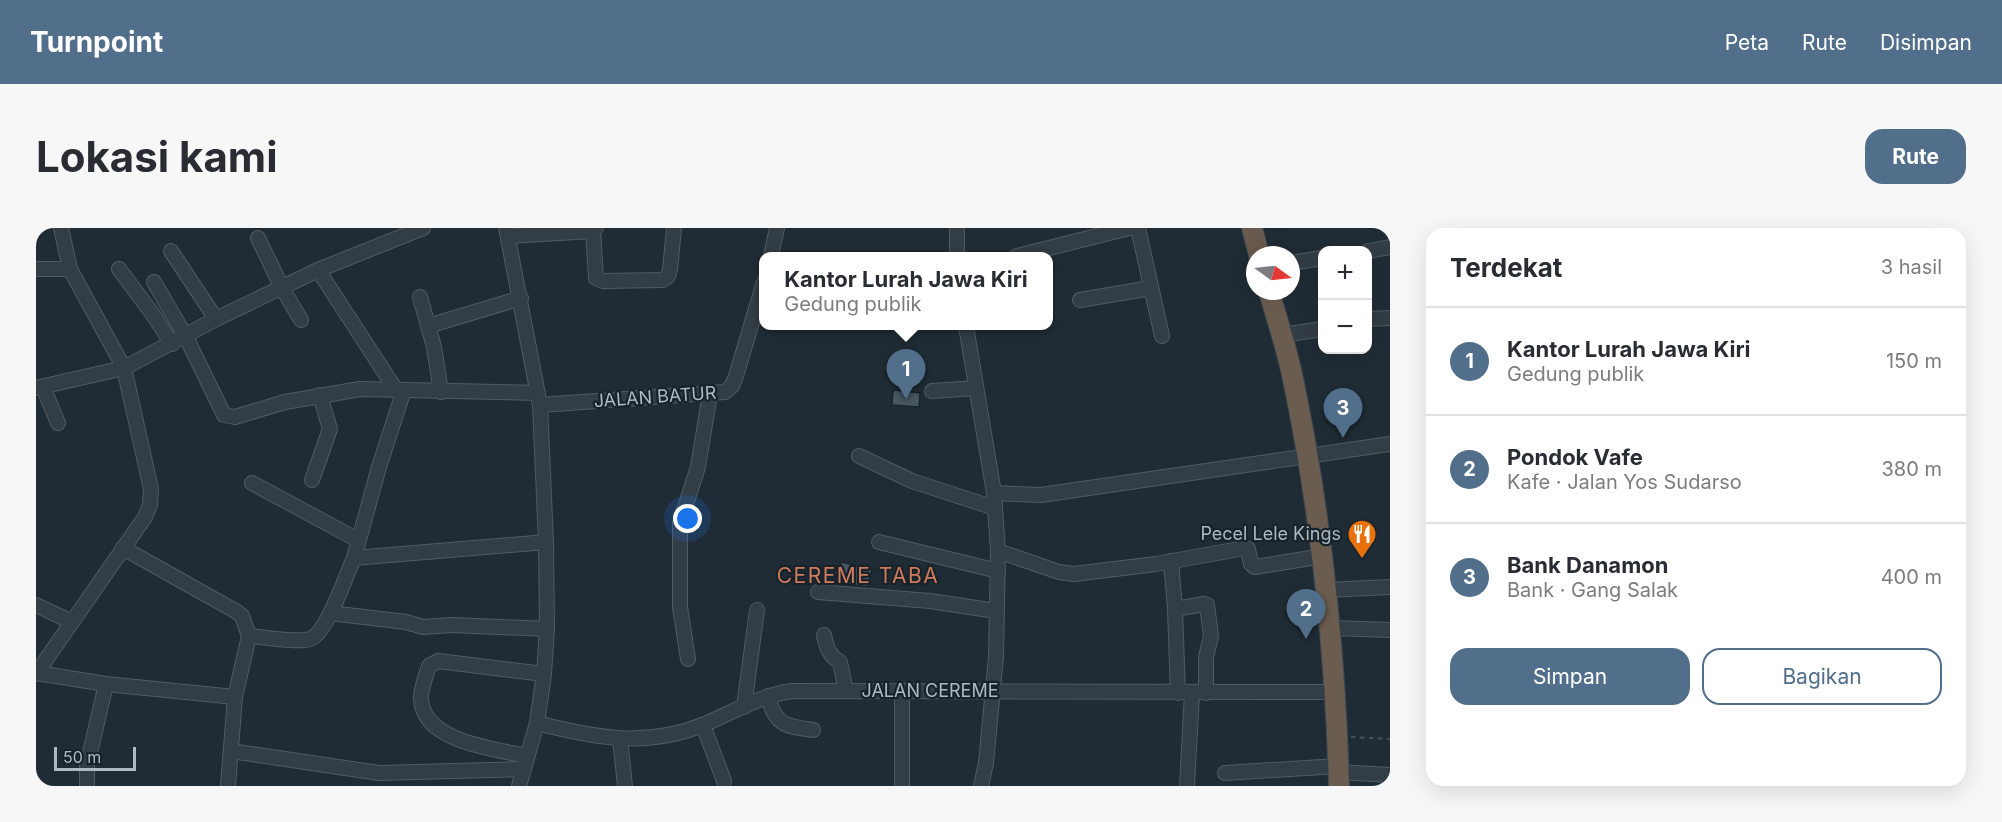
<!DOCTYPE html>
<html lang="id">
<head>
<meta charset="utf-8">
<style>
	:root { --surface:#fff; --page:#f7f7f7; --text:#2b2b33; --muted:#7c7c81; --line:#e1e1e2; --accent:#516e8a }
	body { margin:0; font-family:Inter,sans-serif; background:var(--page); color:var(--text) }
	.controls { position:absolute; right:18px; top:18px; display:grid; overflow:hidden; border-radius:12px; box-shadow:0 6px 24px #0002 }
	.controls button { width:54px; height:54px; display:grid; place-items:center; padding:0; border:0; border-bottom:2px solid var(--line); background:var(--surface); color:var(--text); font:30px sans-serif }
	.compass { position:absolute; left:1210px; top:18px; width:54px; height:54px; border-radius:50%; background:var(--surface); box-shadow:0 6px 24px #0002; rotate:105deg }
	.scale { position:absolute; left:18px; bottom:15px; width:82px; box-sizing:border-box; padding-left:6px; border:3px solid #adb9c3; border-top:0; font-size:16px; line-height:21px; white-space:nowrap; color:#adb9c3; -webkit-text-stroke:4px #18222a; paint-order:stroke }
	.you { position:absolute; left:652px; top:291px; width:21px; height:21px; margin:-15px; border:4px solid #fff; border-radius:50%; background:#1a73e8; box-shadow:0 0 0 9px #1a73e833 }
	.badge { display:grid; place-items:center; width:39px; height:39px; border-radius:50%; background:var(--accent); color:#fff; font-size:20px; font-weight:700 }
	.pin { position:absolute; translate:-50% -50px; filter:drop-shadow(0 2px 3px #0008) }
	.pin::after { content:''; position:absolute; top:32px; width:21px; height:18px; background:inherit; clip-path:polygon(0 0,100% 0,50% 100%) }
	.popup { position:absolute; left:723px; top:24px; width:294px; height:78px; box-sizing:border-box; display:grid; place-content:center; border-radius:12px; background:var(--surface); filter:drop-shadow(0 2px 4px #0005); font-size:20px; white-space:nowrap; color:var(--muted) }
	.popup b { font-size:22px; color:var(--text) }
	.popup::after { content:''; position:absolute; left:50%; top:100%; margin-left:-12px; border:12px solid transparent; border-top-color:var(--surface) }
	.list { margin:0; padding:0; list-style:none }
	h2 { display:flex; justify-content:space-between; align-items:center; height:78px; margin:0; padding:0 24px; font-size:26px }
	h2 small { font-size:20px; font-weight:400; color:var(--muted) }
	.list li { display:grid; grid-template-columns:39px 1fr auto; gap:18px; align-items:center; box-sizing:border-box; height:108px; padding:0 24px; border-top:2px solid var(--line) }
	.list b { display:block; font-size:22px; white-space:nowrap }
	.list p { margin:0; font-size:20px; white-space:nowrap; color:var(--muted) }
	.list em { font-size:20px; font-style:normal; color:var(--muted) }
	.actions { display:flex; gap:12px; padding:18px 24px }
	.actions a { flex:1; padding:14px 0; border:2px solid var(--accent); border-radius:18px; text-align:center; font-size:21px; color:var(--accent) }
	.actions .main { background:var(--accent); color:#fff }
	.map { position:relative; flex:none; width:1354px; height:558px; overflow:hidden; border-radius:18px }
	header { display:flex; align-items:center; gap:36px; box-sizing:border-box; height:84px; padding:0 30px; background:var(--accent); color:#fff }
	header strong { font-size:28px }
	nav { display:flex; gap:33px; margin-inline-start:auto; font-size:21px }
	.intro { display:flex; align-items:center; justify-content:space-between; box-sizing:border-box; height:144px; padding:0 36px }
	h1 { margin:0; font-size:42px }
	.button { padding:15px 27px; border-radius:18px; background:var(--accent); color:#fff; font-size:21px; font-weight:700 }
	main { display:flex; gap:36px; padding:0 36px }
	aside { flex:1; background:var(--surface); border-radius:18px; box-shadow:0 6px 24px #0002 }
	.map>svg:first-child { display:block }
</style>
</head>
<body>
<header>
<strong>Turnpoint</strong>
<nav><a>Peta</a><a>Rute</a><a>Disimpan</a></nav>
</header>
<div class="intro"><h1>Lokasi kami</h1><a class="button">Rute</a></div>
<main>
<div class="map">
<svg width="1354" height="558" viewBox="0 0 1354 558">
	<rect width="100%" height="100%" fill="#202c35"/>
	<!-- building -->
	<g fill="#485761" stroke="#1a242c" stroke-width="1.5">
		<path d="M857,162L884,165L883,179L856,177Z"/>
		<path d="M805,334L836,341L832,359L810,356L811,353L802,351Z"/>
	</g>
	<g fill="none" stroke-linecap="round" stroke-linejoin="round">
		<!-- minor casing -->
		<g stroke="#505b64" stroke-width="16">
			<g id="minor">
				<path d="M470,0L504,177L510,314L511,401L508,446L501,495L483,558"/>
				<path d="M1102,0L1126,108"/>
				<path d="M557,3L560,50L567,53L627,52L632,48L634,42L638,0"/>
				<path d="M472,8L557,3L560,0"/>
				<path d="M222,10L246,60L265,92"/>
				<path d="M135,23L180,91"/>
				<path d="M1332,23L1354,19"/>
				<path d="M735,28L741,0"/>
				<path d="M921,28V0"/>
				<path d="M981,28L1093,0"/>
				<path d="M1255,35L1286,30"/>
				<path d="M0,41H34"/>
				<path d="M83,41L118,88L136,116"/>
				<path d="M282,42L360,162"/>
				<path d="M118,54L150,109L188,187L199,189L249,174L324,161L502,165"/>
				<path d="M384,69L398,119L405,164"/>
				<path d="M1044,72L1115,60"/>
				<path d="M1332,91L1354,90"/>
				<path d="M392,98L485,70"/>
				<path d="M930,98L958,265L962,323L960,429L950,535L945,558"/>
				<path d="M1246,107L1286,101"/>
				<path d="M7,159L22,195"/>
				<path d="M0,160L88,140L180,91L282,42L387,0"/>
				<path d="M896,163L940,160"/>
				<path d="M504,177L689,164L696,158L700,148L728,54"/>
				<path d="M823,228L876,253L959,280"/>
				<path d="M276,252L294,201L284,167"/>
				<path d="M216,255L322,312"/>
				<path d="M958,265L1005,267L1354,216"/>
				<path d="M843,314L962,343"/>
				<path d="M87,320L201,384L206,388L213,408"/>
				<path d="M962,323L1023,344L1038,346L1120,336L1209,320L1212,321L1215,336L1219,339L1287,328"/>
				<path d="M318,330L343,239L368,162"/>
				<path d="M1135,333L1139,381"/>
				<path d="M1291,362L1354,359"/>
				<path d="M782,364L894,373L960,383"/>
				<path d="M0,377L36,394"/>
				<path d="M294,385L370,394L387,399L416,397L511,401"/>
				<path d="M1294,400L1354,402"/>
				<path d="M788,407C790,418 793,428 804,434L810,463"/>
				<path d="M652,431L644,379V295L662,239L674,166"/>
				<path d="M1,445L70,456L199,469"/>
				<path d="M0,446L109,289L114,277L115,261L88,140L34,41L25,0"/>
				<path d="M866,462V558"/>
				<path d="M1142,465L1139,381L1168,376L1171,377L1175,408L1170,429V465"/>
				<path d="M732,468C739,498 750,498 777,502"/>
				<path d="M708,479L721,382"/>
				<path d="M501,495C559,510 611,520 669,496C697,484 725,467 756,463L1298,464"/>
				<path d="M667,497L688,553"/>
				<path d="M584,511L589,558"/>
				<path d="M195,523L343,545L488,541"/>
				<path d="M491,528C459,521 386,514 385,470C385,460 390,448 393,438L402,433L508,446"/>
				<path d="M1302,544L1354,547"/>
				<path d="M1189,545L1302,538"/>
				<path d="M51,558V538L70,456"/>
				<path d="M192,558L199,469L213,408C228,409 262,415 274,411C291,406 310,347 318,330L510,314"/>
				<path d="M1151,558L1156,465"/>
			</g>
		</g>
		<!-- highway casing -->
		<g stroke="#3d4850" stroke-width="22">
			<g id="highway">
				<path d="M1216,0L1223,27"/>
				<path d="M1233,63C1241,92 1251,121 1257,151C1285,285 1299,421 1303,558"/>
			</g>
		</g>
		<!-- path -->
		<path stroke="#415454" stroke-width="2" stroke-dasharray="4.5 4.5" stroke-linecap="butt" d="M1315,509L1354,511"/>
		<!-- minor -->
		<use href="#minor" stroke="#333d45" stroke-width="14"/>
		<!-- highway -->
		<use href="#highway" stroke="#6b5c50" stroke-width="20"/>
	</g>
	<!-- icons -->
	<defs>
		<g id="restaurant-pin" transform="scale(1.5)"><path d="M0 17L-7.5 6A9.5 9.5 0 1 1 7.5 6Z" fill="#e8710a" stroke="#18222a"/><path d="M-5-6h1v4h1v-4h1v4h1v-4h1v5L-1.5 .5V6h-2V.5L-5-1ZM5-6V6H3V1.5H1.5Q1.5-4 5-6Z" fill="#fff"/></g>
	</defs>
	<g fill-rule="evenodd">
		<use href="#restaurant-pin" x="1326" y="306"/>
	</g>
	<g text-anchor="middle" stroke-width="4.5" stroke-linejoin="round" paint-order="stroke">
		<!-- street labels -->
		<g font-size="18" fill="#adb9c3" stroke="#18222a">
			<text transform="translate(619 169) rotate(-4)" y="6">JALAN BATUR</text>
			<text x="894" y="469">JALAN CEREME</text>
		</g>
		<!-- poi labels -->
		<g font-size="18" fill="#adb9c3" stroke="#18222a" text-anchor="end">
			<text x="1305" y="312">Pecel Lele Kings</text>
		</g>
		<!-- quarter labels -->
		<g font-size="21" letter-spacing="1.5" fill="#cf7b5b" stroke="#18222a">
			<text x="822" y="355">CEREME TABA</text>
		</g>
	</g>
</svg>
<div class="controls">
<button>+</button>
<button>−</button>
</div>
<svg class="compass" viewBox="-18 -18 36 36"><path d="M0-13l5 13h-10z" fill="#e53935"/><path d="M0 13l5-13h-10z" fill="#7c7c81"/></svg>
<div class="scale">50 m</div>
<div class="you"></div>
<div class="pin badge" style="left:870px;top:171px">1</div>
<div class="popup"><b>Kantor Lurah Jawa Kiri</b>Gedung publik</div>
<div class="pin badge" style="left:1270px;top:411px">2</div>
<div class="pin badge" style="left:1307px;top:210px">3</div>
</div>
<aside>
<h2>Terdekat<small>3 hasil</small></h2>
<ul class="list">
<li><span class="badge">1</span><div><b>Kantor Lurah Jawa Kiri</b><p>Gedung publik</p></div><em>150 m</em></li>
<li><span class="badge">2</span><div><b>Pondok Vafe</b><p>Kafe · Jalan Yos Sudarso</p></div><em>380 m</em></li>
<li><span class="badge">3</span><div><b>Bank Danamon</b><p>Bank · Gang Salak</p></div><em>400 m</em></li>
</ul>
<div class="actions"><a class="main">Simpan</a><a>Bagikan</a></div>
</aside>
</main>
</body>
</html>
